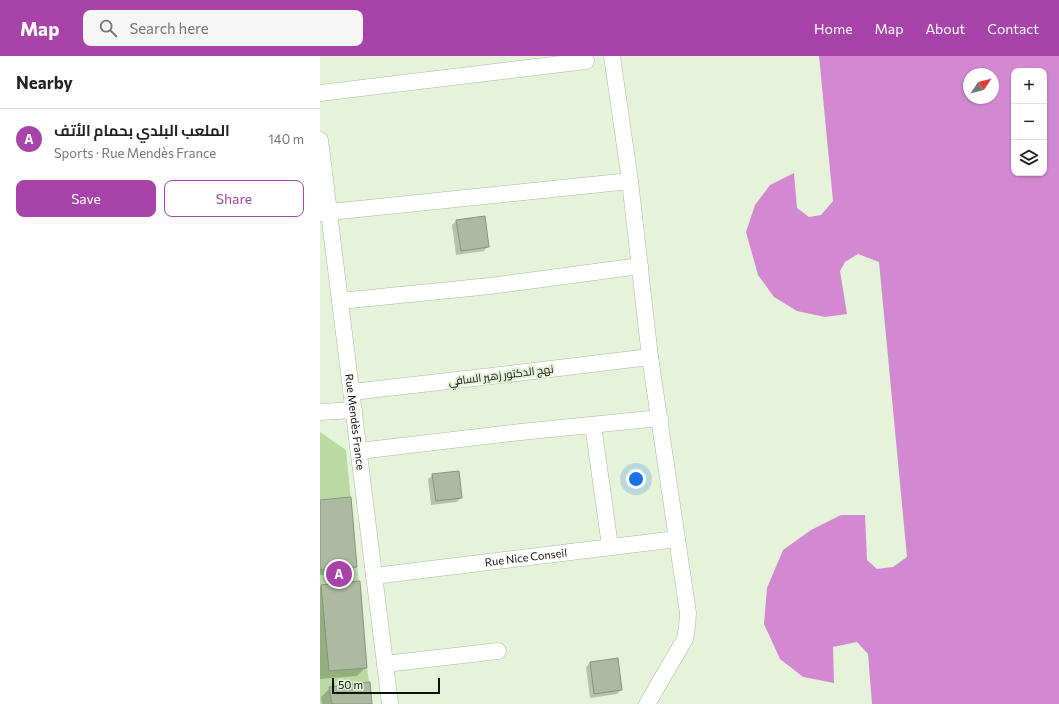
<!DOCTYPE html>
<html lang="en">
<head>
<meta charset="utf-8">
<style>
	:root { --surface:#fff; --page:#f6f6f6; --text:#222; --muted:#767676; --line:#e0e0e0; --accent:#a844a9 }
	body { margin:0; font-family:Commissioner,Cairo,sans-serif; background:var(--page); color:var(--text) }
	.controls { position:absolute; right:12px; top:12px; display:grid; overflow:hidden; border-radius:8px; box-shadow:0 1px 3px #0004 }
	.controls button { width:36px; height:36px; display:grid; place-items:center; padding:0; border:0; border-bottom:1px solid var(--line); background:var(--surface); color:var(--text); font:20px sans-serif }
	.compass { position:absolute; left:643px; top:12px; width:36px; height:36px; border-radius:50%; background:var(--surface); box-shadow:0 1px 3px #0004; rotate:55deg }
	.scale { position:absolute; left:12px; bottom:10px; width:108px; box-sizing:border-box; padding-left:4px; border:2px solid #0d1209; border-top:0; font-size:11px; line-height:14px; white-space:nowrap; color:#0d1209; -webkit-text-stroke:3px #e4f3d9; paint-order:stroke }
	.you { position:absolute; left:316px; top:423px; width:14px; height:14px; margin:-10px; border:3px solid #fff; border-radius:50%; background:#1a73e8; box-shadow:0 0 0 6px #1a73e833 }
	.badge { display:grid; place-items:center; width:26px; height:26px; border-radius:50%; background:var(--accent); color:#fff; font-size:13px; font-weight:700 }
	.pin { position:absolute; translate:-50% -50%; border:2px solid #fff; box-shadow:0 1px 4px #0006 }
	.list { margin:0; padding:0; list-style:none }
	h2 { display:flex; justify-content:space-between; align-items:center; height:52px; margin:0; padding:0 16px; font-size:17px }
	h2 small { font-size:13px; font-weight:400; color:var(--muted) }
	.list li { display:grid; grid-template-columns:26px 1fr auto; gap:12px; align-items:center; box-sizing:border-box; height:60px; padding:0 16px; border-top:1px solid var(--line) }
	.list b { display:block; font-size:15px; white-space:nowrap }
	.list p { margin:0; font-size:13px; white-space:nowrap; color:var(--muted) }
	.list em { font-size:13px; font-style:normal; color:var(--muted) }
	.actions { display:flex; gap:8px; padding:12px 16px }
	.actions a { flex:1; padding:9px 0; border:1px solid var(--accent); border-radius:8px; text-align:center; font-size:14px; color:var(--accent) }
	.actions .main { background:var(--accent); color:#fff }
	.icon { flex:none; width:22px; height:22px; fill:none; stroke:currentColor; stroke-width:2; stroke-linecap:round; stroke-linejoin:round }
	.map { position:relative; flex:none; width:739px; height:648px; overflow:hidden }
	header { display:flex; align-items:center; gap:24px; box-sizing:border-box; height:56px; padding:0 20px; background:var(--accent); color:#fff }
	header strong { font-size:19px }
	nav { display:flex; gap:22px; margin-inline-start:auto; font-size:14px }
	.search { width:280px; height:36px; background:var(--page); display:flex; align-items:center; gap:10px; box-sizing:border-box; padding:0 14px; border-radius:8px; color:var(--muted); font-size:15px }
	main { display:flex }
	aside { flex:1; background:var(--surface) }
	.map>svg:first-child { display:block }
</style>
</head>
<body>
<header>
<strong>Map</strong>
<div class="search"><svg class="icon" aria-label="search" viewBox="0 0 24 24"><circle cx="10" cy="10" r="6"/><path d="M15 15l6 6"/></svg>Search here</div>
<nav><a>Home</a><a>Map</a><a>About</a><a>Contact</a></nav>
</header>
<main>
<aside>
<h2>Nearby<small></small></h2>
<ul class="list">
<li><span class="badge">A</span><div><b>الملعب البلدي بحمام الأتف</b><p>Sports · Rue Mendès France</p></div><em>140 m</em></li>
</ul>
<div class="actions"><a class="main">Save</a><a>Share</a></div>
</aside>
<div class="map">
<svg width="739" height="648" viewBox="0 0 739 648">
	<rect width="100%" height="100%" fill="#e4f3d9"/>
	<!-- green -->
	<path fill="#badaa1" d="M0,376L26,394L47,612L52,648H0Z"/>
	<!-- water -->
	<path fill="#d289d1" fill-rule="evenodd" d="M499,0H739V648H552L548,598L537,586L513,591L514,627L483,621L460,603L444,568L447,532L463,494L491,474L521,459H545L547,504L557,513L573,511L587,501L559,206L538,198L525,206L520,215L527,258L505,261L477,255L454,241L438,219L426,176L435,149L450,129L474,117L477,152L489,161L501,159L513,145ZM694,15H724V117H694ZM649,18H673V42H649Z"/>
	<!-- shadow -->
	<g fill="#0003">
		<path d="M136,165L168,190L164,195L136,199L132,169Z"/>
		<path d="M113,419L141,441L137,446L111,449L108,423Z"/>
		<path d="M0,445L36,510L29,517L0,519Z"/>
		<path d="M1,530L46,611L37,620L0,623V531Z"/>
		<path d="M297,603L301,634L297,638L270,642L266,611L270,607Z"/>
		<path d="M10,632L51,648H2L1,641Z"/>
	</g>
	<!-- building -->
	<g fill="#acbaa1" stroke="#88957d">
		<path d="M165,160L169,191L141,195L136,164Z"/>
		<path d="M139,415L142,442L116,445L112,418Z"/>
		<path d="M31,441L37,511L0,514V444Z"/>
		<path d="M40,525L47,612L9,615L1,529Z"/>
		<path d="M298,602L302,634L274,638L270,606Z"/>
		<path d="M50,626L52,648H12L9,631Z"/>
	</g>
	<g fill="none" stroke-linecap="round" stroke-linejoin="round">
		<!-- minor casing -->
		<g stroke="#abb9a0" stroke-width="17">
			<g id="minor">
				<path d="M292,0L310,125L330,301L368,557L367,571L365,583L327,648"/>
				<path d="M0,37L266,5"/>
				<path id="s1" d="M0,84L70,648"/>
				<path d="M0,157L310,125"/>
				<path d="M20,245L170,230L320,210"/>
				<path d="M32,336L189,318L330,301"/>
				<path d="M0,356L34,354"/>
				<path d="M273,369L290,490"/>
				<path d="M39,395L201,376L340,362"/>
				<path id="s2" d="M54,520L357,483"/>
				<path d="M65,608L178,595"/>
			</g>
		</g>
		<!-- minor -->
		<use href="#minor" stroke="#fff" stroke-width="16"/>
	</g>
	<g text-anchor="middle" stroke-width="4" stroke-linejoin="round" paint-order="stroke">
		<!-- street labels -->
		<g font-size="11" fill="#0d1209" stroke="#e4f3d9">
			<text transform="translate(181 319) rotate(-7)" y="4">نهج الدكتور زهير السافي</text>
			<text dy="4" stroke="none"><textPath href="#s1" startOffset="284">Rue Mendès France</textPath></text>
			<text dy="4" stroke="none"><textPath href="#s2" startOffset="153">Rue Nice Conseil</textPath></text>
		</g>
	</g>
</svg>
<div class="controls">
<button>+</button>
<button>−</button>
<button><svg class="icon" aria-label="layers" viewBox="0 0 24 24"><path d="M12 4l9 5-9 5-9-5zM3 14l9 5 9-5"/></svg></button>
</div>
<svg class="compass" viewBox="-18 -18 36 36"><path d="M0-13l5 13h-10z" fill="#e53935"/><path d="M0 13l5-13h-10z" fill="#767676"/></svg>
<div class="scale">50 m</div>
<div class="you"></div>
<div class="pin badge" style="left:19px;top:518px">A</div>
</div>
</main>
</body>
</html>
